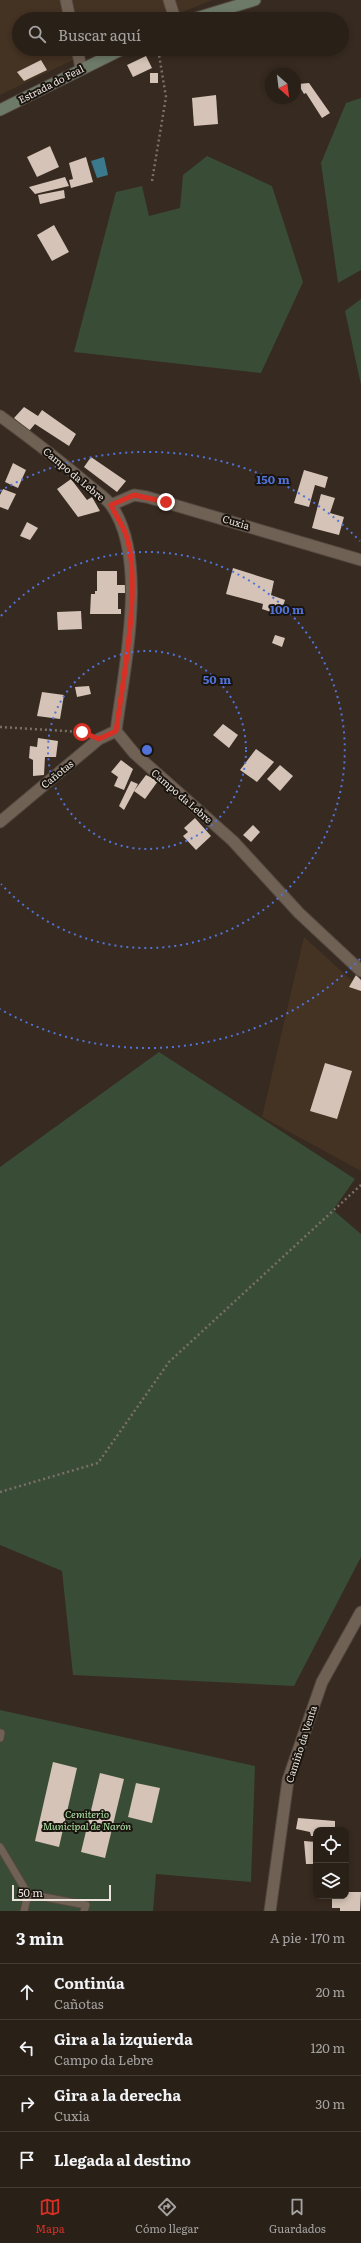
<!DOCTYPE html>
<html lang="es">
<head>
<meta charset="utf-8">
<style>
	:root { --surface:#292018; --page:#312821; --text:#f1f3f6; --muted:#a5a3a2; --line:#453e37; --accent:#d93025 }
	body { margin:0; font-family:Literata,serif; background:var(--page); color:var(--text) }
	.controls { position:absolute; right:12px; bottom:12px; display:grid; overflow:hidden; border-radius:8px; box-shadow:0 2px 6px #0003 }
	.controls button { width:36px; height:36px; display:grid; place-items:center; padding:0; border:0; border-bottom:1px solid var(--line); background:var(--surface); color:var(--text); font:20px sans-serif }
	.compass { position:absolute; left:265px; top:68px; width:36px; height:36px; border-radius:50%; background:var(--surface); box-shadow:0 2px 6px #0003; rotate:152deg }
	.scale { position:absolute; left:12px; bottom:10px; width:99px; box-sizing:border-box; padding-left:4px; border:2px solid #ece3dc; border-top:0; font-size:11px; line-height:14px; white-space:nowrap; color:#ece3dc; -webkit-text-stroke:3px #1a140f; paint-order:stroke }
	.stop { position:absolute; width:12px; height:12px; margin:-9px; border:3px solid #d93025; border-radius:50%; background:#fff }
	.stop.end { background:#d93025; border-color:#fff; box-shadow:0 1px 4px #0008 }
	.list { margin:0; padding:0; list-style:none }
	h2 { display:flex; justify-content:space-between; align-items:center; height:52px; margin:0; padding:0 16px; font-size:17px }
	h2 small { font-size:13px; font-weight:400; color:var(--muted) }
	.list li { display:grid; grid-template-columns:26px 1fr auto; gap:12px; align-items:center; box-sizing:border-box; height:56px; padding:0 16px; border-top:1px solid var(--line) }
	.list b { display:block; font-size:15px; white-space:nowrap }
	.list p { margin:0; font-size:13px; white-space:nowrap; color:var(--muted) }
	.list em { font-size:13px; font-style:normal; color:var(--muted) }
	.icon { flex:none; width:22px; height:22px; fill:none; stroke:currentColor; stroke-width:2; stroke-linecap:round; stroke-linejoin:round }
	.map { position:relative; flex:none; width:361px; height:1911px; overflow:hidden }
	.search { position:absolute; background:var(--surface); box-shadow:0 2px 6px #0003; left:12px; right:12px; top:12px; height:44px; display:flex; align-items:center; gap:10px; box-sizing:border-box; padding:0 14px; border-radius:22px; color:var(--muted); font-size:15px }
	.sheet { height:276px; background:var(--surface) }
	nav { display:flex; justify-content:space-around; align-items:center; box-sizing:border-box; height:56px; border-top:1px solid var(--line); background:var(--surface); font-size:11px; color:var(--muted) }
	nav a { display:grid; justify-items:center; gap:2px }
	nav .on { color:var(--accent) }
	.map>svg:first-child { display:block }
</style>
</head>
<body>
<div class="map">
<svg width="361" height="1911" viewBox="0 0 361 1911">
	<rect width="100%" height="100%" fill="#372a20"/>
	<!-- built -->
	<g fill="#443223">
		<path d="M0,0H213L164,19H19V49H96L0,95Z"/>
		<path d="M304,937L361,989V1171L262,1117Z"/>
	</g>
	<!-- green -->
	<g fill="#394c36">
		<path d="M361,98V270L338,283L321,163L346,103Z"/>
		<path d="M207,156L272,186L303,282L261,373L74,352L116,192L142,186L149,216L180,208L183,175Z"/>
		<path d="M361,299V385L345,311Z"/>
		<path d="M159,1052L355,1179L333,1210L361,1234V1557L294,1686L73,1675L62,1571L0,1545V1167Z"/>
		<path d="M0,1710L255,1766L251,1882L156,1874L153,1911H0Z"/>
	</g>
	<!-- water -->
	<path fill="#3b7a8d" d="M104,157L108,175L97,178L91,161Z"/>
	<!-- building -->
	<g fill="#d4c3b6">
		<path d="M146,56L152,68L133,77L127,65Z"/>
		<path d="M41,60L47,70L24,81L17,72Z"/>
		<rect x="150" y="73" width="8" height="10"/>
		<path d="M309,83L330,113L322,118L306,93L304,94L298,84Z"/>
		<path d="M216,95L218,124L194,126L192,98Z"/>
		<path d="M50,146L59,167L37,177L27,157Z"/>
		<path d="M86,157L93,182L71,188L69,180L73,179L69,163Z"/>
		<path d="M65,177L69,186L35,194L29,187Z"/>
		<path d="M64,190L65,198L40,204L38,195Z"/>
		<path d="M54,225L69,252L52,261L37,235Z"/>
		<path d="M24,407L38,416L42,410L76,434L69,446L35,424L29,431L14,418Z"/>
		<path d="M91,457L126,481L117,492L84,467Z"/>
		<path d="M13,463L26,470L18,488L5,482Z"/>
		<path d="M304,470L328,477L325,488L315,485L309,507L294,503Z"/>
		<path d="M71,479L87,500L92,497L100,511L78,517L57,489Z"/>
		<path d="M3,489L16,494L8,510L0,507V495Z"/>
		<path d="M321,494L335,498L330,513L344,517L339,535L312,528Z"/>
		<path d="M27,522L38,528L30,540L20,536Z"/>
		<path d="M233,568L274,581L271,595L285,600L280,615L262,609L263,604L226,594Z"/>
		<path d="M97,571H117V585H129L128,593H118V609H121V614H90L91,594H95V591H97Z"/>
		<path d="M81,611L82,629L58,630L57,612Z"/>
		<path d="M275,635L285,638L282,647L272,643Z"/>
		<path d="M89,686L91,694L77,697L75,687Z"/>
		<path d="M42,692L64,695L60,719L37,716Z"/>
		<path d="M223,724L238,735L229,748L213,735Z"/>
		<path d="M38,738L58,741L56,757H45L44,775L33,776V760L29,758L30,746L37,747Z"/>
		<path d="M256,749L274,762L257,782L240,770Z"/>
		<path d="M121,760L133,769L124,790L114,786L118,777L111,772Z"/>
		<path d="M280,765L293,776L280,791L267,779Z"/>
		<path d="M146,775L158,781L145,799L134,791Z"/>
		<path d="M131,781L138,784L124,810L119,806Z"/>
		<path d="M195,818L211,836L196,850L183,836L188,832L184,828Z"/>
		<path d="M253,825L260,832L251,842L243,835Z"/>
		<path d="M356,975L361,980V991L349,987Z"/>
		<path d="M325,1063L352,1071L337,1119L310,1111Z"/>
		<path d="M53,1762L77,1768L59,1847L35,1841Z"/>
		<path d="M100,1773L124,1779L105,1858L81,1852Z"/>
		<path d="M136,1783L160,1788L152,1823L128,1817Z"/>
		<path d="M298,1818L335,1821V1830H316V1836H311L310,1832L296,1829Z"/>
		<path d="M304,1841L316,1842V1864H306Z"/>
		<path d="M346,1892H361L360,1911H340V1908H332V1896H346Z"/>
	</g>
	<g fill="none" stroke-linecap="round" stroke-linejoin="round">
		<!-- service casing -->
		<g stroke="#544840" stroke-width="9">
			<g id="service">
				<path d="M0,1738L1,1733"/>
				<path d="M0,1847L28,1894L24,1911"/>
				<path d="M28,1894L86,1905L84,1911"/>
			</g>
		</g>
		<!-- minor casing -->
		<g stroke="#544840" stroke-width="13">
			<g id="minor">
				<path d="M66,0L70,19"/>
				<path d="M169,0L175,19"/>
				<path d="M77,49L81,68"/>
				<path d="M0,416C30,438 58,459 86,483C94,490 105,497 111,505C149,558 124,669 116,731L134,753L233,841L299,913L361,971"/>
				<path d="M111,505L134,495L147,497L361,560"/>
				<path d="M0,822L99,739L116,731"/>
				<path d="M270,1911L288,1780L322,1682L361,1612"/>
			</g>
		</g>
		<!-- secondary casing -->
		<g stroke="#544840" stroke-width="13">
			<g id="secondary">
				<path d="M193,19L255,0"/>
				<path d="M0,110L123,49"/>
			</g>
		</g>
		<!-- path -->
		<g stroke="#7b7067" stroke-width="2.5" stroke-dasharray="2 3" stroke-linecap="butt">
			<path d="M152,181L166,97L158,49"/>
			<path d="M0,727L82,732L88,734"/>
			<path d="M0,1492L98,1463L169,1362L361,1185"/>
		</g>
		<!-- service -->
		<use href="#service" stroke="#706155" stroke-width="7"/>
		<!-- minor -->
		<use href="#minor" stroke="#706155" stroke-width="11"/>
		<!-- secondary -->
		<use href="#secondary" stroke="#6e7a68" stroke-width="11"/>
	</g>
	<g fill="none" stroke-linecap="round" stroke-linejoin="round">
		<!-- route -->
		<path stroke="#d93025" stroke-width="5" d="M82,732L99,739L116,731C123,680 143,578 125,532C121,523 115,514 111,505L134,495L166,502"/>
	</g>
	<!-- distance rings -->
	<g fill="none" stroke="#5173d9" stroke-width="2" stroke-dasharray="2 4">
		<circle cx="147" cy="750" r="99"/>
		<path d="M1 616A198 198 0 1 1 1 884"/>
		<path d="M360 959A298 298 0 0 1 0 1009M0 491A298 298 0 0 1 360 541"/>
	</g>
	<g text-anchor="middle" stroke-width="4" stroke-linejoin="round" paint-order="stroke">
		<!-- street labels -->
		<g font-size="10" fill="#ece3dc" stroke="#1a140f">
			<text transform="translate(51 84) rotate(-27)" y="4">Estrada do Feal</text>
			<text transform="translate(74 474) rotate(40)" y="4">Campo da Lebre</text>
			<text transform="translate(236 522) rotate(16)" y="4">Cuxia</text>
			<text transform="translate(57 774) rotate(-39)" y="4">Cañotas</text>
			<text transform="translate(182 796) rotate(41)" y="4">Campo da Lebre</text>
			<text transform="translate(301 1744) rotate(-72)" y="4">Camiño da Venta</text>
		</g>
		<!-- park labels -->
		<g font-size="10" font-style="italic" fill="#ade4a6" stroke="#1a140f">
			<text x="87" y="1818">Cemiterio<tspan x="87" dy="12">Municipal de Narón</tspan></text>
		</g>
	</g>
	<circle cx="147" cy="750" r="6" fill="#5173d9" stroke="#1a140f" stroke-width="2"/>
	<g font-size="12" text-anchor="middle" font-weight="bold" fill="#5173d9" stroke="#1a140f" stroke-width="4" stroke-linejoin="round" paint-order="stroke">
		<text x="273" y="484">150 m</text>
		<text x="287" y="614">100 m</text>
		<text x="217" y="684">50 m</text>
	</g>
</svg>
<div class="controls">
<button><svg class="icon" aria-label="locate" viewBox="0 0 24 24"><circle cx="12" cy="12" r="6"/><path d="M12 2v4M12 18v4M2 12h4M18 12h4"/></svg></button>
<button><svg class="icon" aria-label="layers" viewBox="0 0 24 24"><path d="M12 4l9 5-9 5-9-5zM3 14l9 5 9-5"/></svg></button>
</div>
<svg class="compass" viewBox="-18 -18 36 36"><path d="M0-13l5 13h-10z" fill="#e53935"/><path d="M0 13l5-13h-10z" fill="#a5a3a2"/></svg>
<div class="scale">50 m</div>
<div class="stop" style="left:82px;top:732px"></div>
<div class="stop end" style="left:166px;top:502px"></div>
<div class="search"><svg class="icon" aria-label="search" viewBox="0 0 24 24"><circle cx="10" cy="10" r="6"/><path d="M15 15l6 6"/></svg>Buscar aquí</div>
</div>
<section class="sheet">
<h2>3 min<small>A pie · 170 m</small></h2>
<ul class="list">
<li><svg class="icon" aria-label="ahead" viewBox="0 0 24 24"><path d="M12 20V5M6 11l6-6 6 6"/></svg><div><b>Continúa</b><p>Cañotas</p></div><em>20 m</em></li>
<li><svg class="icon" aria-label="left" viewBox="0 0 24 24"><path d="M17 20v-9H6M10 6l-5 5 5 5"/></svg><div><b>Gira a la izquierda</b><p>Campo da Lebre</p></div><em>120 m</em></li>
<li><svg class="icon" aria-label="right" viewBox="0 0 24 24"><path d="M7 20v-9h11M14 6l5 5-5 5"/></svg><div><b>Gira a la derecha</b><p>Cuxia</p></div><em>30 m</em></li>
<li><svg class="icon" aria-label="arrive" viewBox="0 0 24 24"><path d="M6 21V4h12l-3 4 3 4H6"/></svg><div><b>Llegada al destino</b></div></li>
</ul>
</section>
<nav>
<a class="on"><svg class="icon" aria-label="map" viewBox="0 0 24 24"><path d="M3 6l6-2 6 2 6-2v14l-6 2-6-2-6 2zM9 4v14M15 6v14"/></svg>Mapa</a>
<a><svg class="icon" aria-label="directions" viewBox="0 0 24 24"><path d="M12 3l9 9-9 9-9-9zM9 14v-3h6M13 9l2 2-2 2"/></svg>Cómo llegar</a>
<a><svg class="icon" aria-label="saved" viewBox="0 0 24 24"><path d="M7 4h10v16l-5-4-5 4z"/></svg>Guardados</a>
</nav>
</body>
</html>
